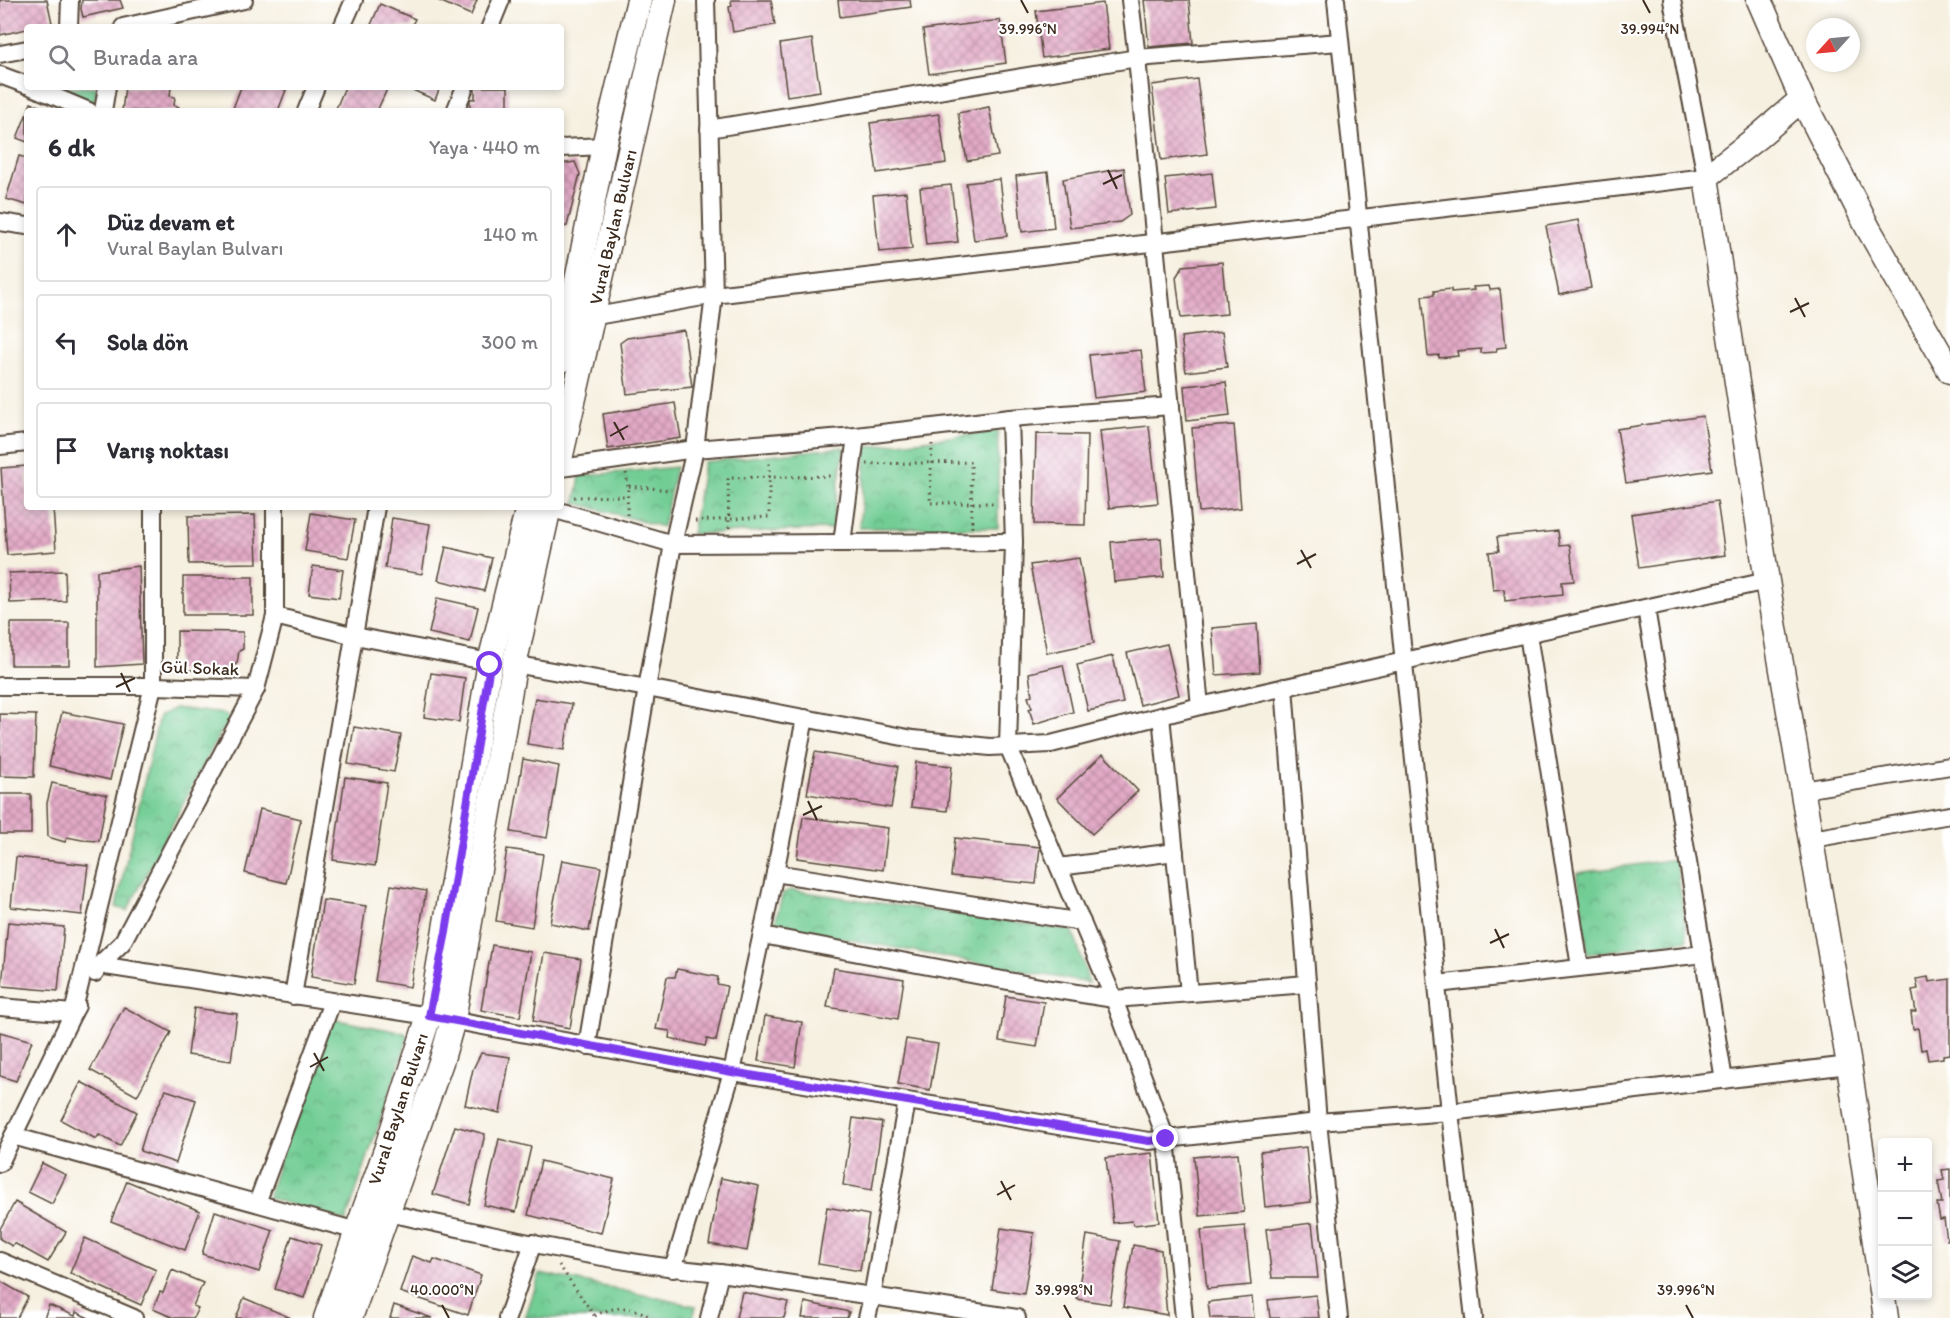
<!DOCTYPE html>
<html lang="tr">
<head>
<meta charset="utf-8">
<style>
	:root { --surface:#fff; --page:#f2f2f3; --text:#2b2b33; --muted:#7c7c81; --line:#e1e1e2 }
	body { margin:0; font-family:Itim,sans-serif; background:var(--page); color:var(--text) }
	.controls { position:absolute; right:18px; bottom:18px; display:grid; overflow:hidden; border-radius:6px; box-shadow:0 3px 9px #0003 }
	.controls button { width:54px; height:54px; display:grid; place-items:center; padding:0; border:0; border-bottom:2px solid var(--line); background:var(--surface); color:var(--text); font:30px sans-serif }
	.compass { position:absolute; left:1806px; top:18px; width:54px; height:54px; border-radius:50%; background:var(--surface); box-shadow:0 3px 9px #0003; rotate:243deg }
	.stop { position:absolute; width:18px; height:18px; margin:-14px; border:4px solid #7c3aed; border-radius:50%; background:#fff }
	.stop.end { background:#7c3aed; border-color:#fff; box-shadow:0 2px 6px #0008 }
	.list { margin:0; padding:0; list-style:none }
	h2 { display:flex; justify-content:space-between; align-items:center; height:78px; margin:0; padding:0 24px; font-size:26px }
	h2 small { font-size:20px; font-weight:400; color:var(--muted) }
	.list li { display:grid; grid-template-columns:39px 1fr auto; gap:18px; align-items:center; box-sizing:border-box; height:96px; margin:0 12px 12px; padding:0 12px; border:2px solid var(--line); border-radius:6px }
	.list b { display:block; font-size:22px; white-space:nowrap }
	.list p { margin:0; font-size:20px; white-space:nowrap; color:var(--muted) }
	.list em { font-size:20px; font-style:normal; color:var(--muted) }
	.icon { flex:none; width:33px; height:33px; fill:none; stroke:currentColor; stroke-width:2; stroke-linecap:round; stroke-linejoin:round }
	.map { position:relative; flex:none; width:1950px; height:1318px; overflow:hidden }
	.search { position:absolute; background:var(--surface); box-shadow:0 3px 9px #0003; left:24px; top:24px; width:540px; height:66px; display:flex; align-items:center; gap:15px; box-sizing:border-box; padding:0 21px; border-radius:6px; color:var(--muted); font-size:22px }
	.panel { position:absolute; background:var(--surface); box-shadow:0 3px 9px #0003; left:24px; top:108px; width:540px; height:402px; border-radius:6px }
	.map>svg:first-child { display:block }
</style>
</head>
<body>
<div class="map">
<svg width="1950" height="1318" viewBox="0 0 1950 1318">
	<defs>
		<pattern id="park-crowns" width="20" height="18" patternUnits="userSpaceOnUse" patternTransform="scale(1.5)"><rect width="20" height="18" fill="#72cd94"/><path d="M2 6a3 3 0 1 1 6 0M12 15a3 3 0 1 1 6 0" fill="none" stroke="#5fa778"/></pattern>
		<pattern id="building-cross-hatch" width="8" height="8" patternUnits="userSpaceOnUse" patternTransform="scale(1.5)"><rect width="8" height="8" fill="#e3aac7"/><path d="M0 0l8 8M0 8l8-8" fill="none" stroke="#b98ba1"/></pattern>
	</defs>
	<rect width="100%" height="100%" fill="#fff"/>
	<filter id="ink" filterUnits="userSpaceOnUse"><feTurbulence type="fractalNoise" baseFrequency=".0167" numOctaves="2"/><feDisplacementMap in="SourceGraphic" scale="12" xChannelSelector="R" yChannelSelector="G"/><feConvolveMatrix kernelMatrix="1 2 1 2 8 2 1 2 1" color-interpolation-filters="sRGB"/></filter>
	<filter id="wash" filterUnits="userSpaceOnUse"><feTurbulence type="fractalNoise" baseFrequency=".008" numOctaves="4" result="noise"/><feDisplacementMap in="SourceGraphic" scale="24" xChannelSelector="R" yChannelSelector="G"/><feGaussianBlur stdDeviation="1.35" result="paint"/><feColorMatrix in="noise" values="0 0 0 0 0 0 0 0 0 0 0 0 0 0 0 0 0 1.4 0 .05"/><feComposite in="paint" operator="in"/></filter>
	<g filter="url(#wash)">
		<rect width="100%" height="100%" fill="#f6f0e0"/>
		<!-- park -->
		<g fill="url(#park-crowns)" stroke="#567c59" stroke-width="1.5">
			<path d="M50,87H97L94,103Z"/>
			<path d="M998,431V528H859L867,447Z"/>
			<path d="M844,447L832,529L692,534L704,462Z"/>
			<path d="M676,467L663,527L575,503L580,476Z"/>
			<path d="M175,708L225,714L230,720L218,737L127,911L116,907L159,716Z"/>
			<path d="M1676,859L1687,940L1588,954L1577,873Z"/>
			<path d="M791,890L1073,931L1089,983L774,926L783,893Z"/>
			<path d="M337,1020L405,1033L408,1038L346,1221L269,1198V1192L329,1023Z"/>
			<path d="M540,1273L696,1306L693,1318H525Z"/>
		</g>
		<g id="blocks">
			<!-- building -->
			<g fill="url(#building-cross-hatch)">
				<path d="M0,0H47L52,23L27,27V29L0,35Z"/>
				<path d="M82,0H120L123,8L83,17L81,9Z"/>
				<path d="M437,0H477L471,15Z"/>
				<path d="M731,0H771L775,25L733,32L729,7L732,6Z"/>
				<path d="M838,0H910L911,7L840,17Z"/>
				<path d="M1144,0H1189L1193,43L1149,47Z"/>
				<path d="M1103,3L1109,49L1042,58L1036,11Z"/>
				<path d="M380,4L415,19L411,27H370Z"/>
				<path d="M1000,20L1006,63L929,74L923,30Z"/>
				<path d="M812,39L820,91L787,96L780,44Z"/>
				<path d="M1197,79L1207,154L1161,160L1152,85Z"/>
				<path d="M125,87H171L170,96L175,97L174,105L179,107L178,111H122Z"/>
				<path d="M241,87H279L286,90L278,111H232Z"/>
				<path d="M345,87H388L377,111H335Z"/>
				<path d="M406,87H440L435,100Z"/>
				<path d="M475,87H508V111H470V99H475Z"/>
				<path d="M31,103L51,111H28Z"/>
				<path d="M989,107L998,156L967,161L958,113Z"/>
				<path d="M27,113V142L17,138Z"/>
				<path d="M939,114L946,163L877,173L870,123Z"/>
				<path d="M19,156L27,158V205L6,199Z"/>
				<path d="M575,162L580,174L567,226L561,227V164Z"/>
				<path d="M1124,168L1130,215L1120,222L1070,228L1063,179Z"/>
				<path d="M1048,172L1054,228L1022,232L1016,176Z"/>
				<path d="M1212,173L1216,209L1169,214L1165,178Z"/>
				<path d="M1000,179L1007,236L974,240L966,183Z"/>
				<path d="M951,185L958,242L926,245L920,188Z"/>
				<path d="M906,192L912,249L879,252L873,195Z"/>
				<path d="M1578,220L1591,288L1559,295L1546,226Z"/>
				<path d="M1222,262L1227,314L1181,318L1176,277L1183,266Z"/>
				<path d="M1489,286L1490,290L1500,289L1506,347L1497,348L1496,352L1481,353V349L1457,351L1458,356L1439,358V355L1428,356L1422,296L1434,295V291L1451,289V292L1474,290L1473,287Z"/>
				<path d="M684,330L692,387L627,394L620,343L627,338Z"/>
				<path d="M1222,332L1227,367L1186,372L1181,337Z"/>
				<path d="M1141,350L1146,392L1094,398L1089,355Z"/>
				<path d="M1226,382L1230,416L1187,421L1184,386Z"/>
				<path d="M675,403L681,438L608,449L603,414Z"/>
				<path d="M1703,416L1712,470L1626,483L1617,429Z"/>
				<path d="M1234,425L1241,508L1199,512L1192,428Z"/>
				<path d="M1149,426L1158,503L1109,508L1100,431Z"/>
				<path d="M1036,434L1087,435L1085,525L1034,524Z"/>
				<path d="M27,466V507H53L56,551L7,555L1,468Z"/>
				<path d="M1717,501L1725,555L1639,568L1631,514Z"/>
				<path d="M311,513L355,520L348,558L305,551Z"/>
				<path d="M255,515L257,563L189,564L188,516Z"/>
				<path d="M392,518L430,524L422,574L385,568Z"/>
				<path d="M1558,531L1560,546L1570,545L1574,581L1562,582L1563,595L1505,601L1504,589L1493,590L1489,552L1499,551L1497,537Z"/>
				<path d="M1161,538L1164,577L1114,582L1111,542Z"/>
				<path d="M446,547L492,558L484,591L438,580Z"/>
				<path d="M1079,558L1094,643L1047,653L1030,565Z"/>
				<path d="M139,566L142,664L97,667V571Z"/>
				<path d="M313,566L343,570L339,598L309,594Z"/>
				<path d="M65,571L66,601L10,603L9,573Z"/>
				<rect x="183" y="577" width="70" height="38"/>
				<path d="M437,598L478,607L470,642L429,633Z"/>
				<rect x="11" y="623" width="58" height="42"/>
				<path d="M1257,624L1260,672L1216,675L1212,628Z"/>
				<path d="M177,631L243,632V649L239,651L237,663L229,670H177Z"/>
				<path d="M1167,644L1179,695L1140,705L1127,653Z"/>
				<path d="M1113,656L1123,703L1088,711L1077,665Z"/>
				<path d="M1063,665L1073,712L1034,724L1029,709L1032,708L1028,697L1032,696L1029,673Z"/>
				<path d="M431,673L465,678L459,722L424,717Z"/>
				<path d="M535,698L572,704L564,750L527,744Z"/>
				<path d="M62,712L123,724L110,780L49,766Z"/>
				<path d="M0,714L36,715L34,777L0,776Z"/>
				<path d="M354,727L401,735L394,772L348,764Z"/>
				<path d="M815,752L898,766L891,808L807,794Z"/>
				<path d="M1103,754L1138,791L1092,834L1057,798Z"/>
				<path d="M523,759L559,766L547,838L511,832Z"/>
				<path d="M916,762L952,766L947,811L911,807Z"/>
				<path d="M345,777L387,783L375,866L333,860Z"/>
				<path d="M52,783L107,795L99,841L82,840L67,837L65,842L48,837L47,803Z"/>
				<rect x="0" y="794" width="31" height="40"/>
				<path d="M260,809L301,819L286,883L245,873Z"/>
				<path d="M803,817L888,828L883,870L797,858Z"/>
				<path d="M955,838L1040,847L1036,884L951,876Z"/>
				<path d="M507,849L543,854L532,927L496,921Z"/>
				<path d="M16,857L88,865L82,915L11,907Z"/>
				<path d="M562,860L601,867L589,931L550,923Z"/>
				<path d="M391,885L426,891L410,987L375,981Z"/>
				<path d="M323,900L366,906L354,984L311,977Z"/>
				<path d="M8,922L64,927L58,991L2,986Z"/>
				<path d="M492,945L531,952L520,1017L481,1010Z"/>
				<path d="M544,953L581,959L570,1028L533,1021Z"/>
				<path d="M834,968L904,979L898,1019L827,1007Z"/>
				<path d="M677,969L718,977L717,984L727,986L716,1041L707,1039L705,1046L669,1038L670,1031L656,1029L667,977H675Z"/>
				<path d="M1928,977L1929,982L1950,979V1054L1943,1055V1058L1928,1060L1926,1049L1921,1050L1918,1028L1913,1029L1911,1012H1916L1912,990L1918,989L1916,979Z"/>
				<path d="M1006,996L1044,1002L1037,1047L999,1041Z"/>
				<path d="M124,1007L171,1032L137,1096L90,1070Z"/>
				<path d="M194,1008L237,1014L231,1061L188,1055Z"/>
				<path d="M765,1016L802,1022L795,1067L758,1061Z"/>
				<path d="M0,1032L32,1041L16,1081L0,1076Z"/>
				<path d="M906,1039L938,1044L930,1090L898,1084Z"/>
				<path d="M481,1053L510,1057L500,1113L465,1105L473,1069Z"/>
				<path d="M81,1082L137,1112L120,1146L99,1135L96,1139L61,1120Z"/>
				<path d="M166,1090L196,1100L176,1163L140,1151L147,1128Z"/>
				<path d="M853,1118L882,1122L872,1190L843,1185Z"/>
				<path d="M455,1126L485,1134L469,1204L433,1194Z"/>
				<path d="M499,1139L531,1147L516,1212L484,1205Z"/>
				<path d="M1306,1147L1311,1202L1265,1207L1260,1152Z"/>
				<path d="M1152,1153L1159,1222L1134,1225L1132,1221L1113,1223L1106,1158Z"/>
				<path d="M1238,1153L1244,1212L1200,1216L1194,1157Z"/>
				<path d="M541,1161L614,1179L601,1233L528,1215Z"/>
				<path d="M42,1163L66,1175L52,1204L28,1192Z"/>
				<path d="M1950,1169V1240H1947L1944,1219L1940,1220L1937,1203H1942L1938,1181L1944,1180L1942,1170Z"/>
				<path d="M721,1178L759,1186L747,1251L709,1244Z"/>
				<path d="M127,1181L200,1211L185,1250L111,1221Z"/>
				<path d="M15,1202L66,1232L48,1262L14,1243L12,1246L0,1239V1229Z"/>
				<path d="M827,1207L869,1215L860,1271L818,1264Z"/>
				<path d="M215,1211L273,1230L259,1272L202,1254Z"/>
				<path d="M1312,1223L1318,1278H1272L1266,1229Z"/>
				<path d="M1245,1226L1251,1285L1207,1289L1201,1230Z"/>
				<path d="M1001,1228L1034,1233L1024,1294L992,1289Z"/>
				<path d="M1087,1235L1120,1241L1110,1304L1077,1299Z"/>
				<path d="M292,1236L321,1245L304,1298L275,1289Z"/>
				<path d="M85,1238L156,1270L141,1305L70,1273Z"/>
				<path d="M1133,1245L1161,1250L1167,1315L1123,1307Z"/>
				<path d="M412,1256L432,1263L434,1259L481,1275L468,1315L400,1292Z"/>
				<path d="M172,1270L203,1283L193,1306L198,1308L193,1318H174L153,1309L160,1292L163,1293Z"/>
				<path d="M0,1281L28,1297L17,1318H0Z"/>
				<path d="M742,1292L788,1302L784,1318H736Z"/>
				<path d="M1316,1295L1319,1318H1270L1268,1300Z"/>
				<path d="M1252,1297L1254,1318H1210L1208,1302Z"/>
				<path d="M244,1298L291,1318H236Z"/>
				<path d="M805,1302L849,1312L847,1318H802Z"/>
				<path d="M49,1305L75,1316L76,1312L89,1318H44Z"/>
				<path d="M394,1305L432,1318H390Z"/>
			</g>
		</g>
	</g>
	<g filter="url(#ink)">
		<use href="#blocks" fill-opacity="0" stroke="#57483b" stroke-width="1.5"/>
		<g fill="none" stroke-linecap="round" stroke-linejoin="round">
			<!-- street casing -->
			<g stroke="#57483b" stroke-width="20">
				<g id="street">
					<path d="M1130,0L1137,58L1200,706"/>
					<path d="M1336,0L1450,1112L1474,1318"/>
					<path d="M69,27L70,0"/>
					<path d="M123,27L244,0"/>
					<path d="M342,27L354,0"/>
					<path d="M490,27L501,0"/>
					<path d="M0,54L27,49"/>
					<path d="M0,75L27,85"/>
					<path d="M32,87L89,111"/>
					<path d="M103,111L107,87"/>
					<path d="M306,111L316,87"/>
					<path d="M455,111L465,87"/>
					<path d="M709,129L1137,58L1340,42"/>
					<path d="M561,148L604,146"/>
					<path d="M0,222L27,226"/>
					<path d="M585,318L714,295L1706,177L1672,0"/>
					<path d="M1010,418L1014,542L1008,746L1114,999L1166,1139L1184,1318"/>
					<path d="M0,446L27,443"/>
					<path d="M561,468L695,449L856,436L1010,418L1171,406"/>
					<path d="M549,508L673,544L1014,542"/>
					<path d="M842,543L856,436"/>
					<path d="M1646,608L1724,1080"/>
					<path d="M275,616L355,636L490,662"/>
					<path d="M1528,634L1580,967"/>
					<path d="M514,664L647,688L913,739L990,747L1051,744L1200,706L1767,581"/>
					<path d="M0,686H153L256,689"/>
					<path d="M1284,687L1318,1122L1339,1318"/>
					<path d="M1161,716L1189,993"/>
					<path d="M1803,790L1950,766"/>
					<path d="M1812,839L1950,815"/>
					<path d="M1059,867L1175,852"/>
					<path d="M775,873L1082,922"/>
					<path d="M762,935L1051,989L1114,999L1307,984"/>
					<path d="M99,965L429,1016L732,1072L1149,1141L1318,1122L1450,1112L1849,1065"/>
					<path d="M95,973L99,965L122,943L256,689L275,616V507"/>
					<path d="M1437,984L1704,954"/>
					<path d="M293,996L376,507"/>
					<path d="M0,1007L73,1013L77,1006"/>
					<path d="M587,1046L647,688L673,544L695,449L714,295L706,0"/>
					<path d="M13,1136L357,1231"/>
					<path d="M0,1163L73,1013L153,686V507"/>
					<path d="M257,1203L332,1002"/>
					<path d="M388,1213C498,1236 608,1263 720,1273L1017,1318"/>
					<path d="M0,1261L134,1318"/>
					<path d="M673,1269L732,1072L775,873L805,718"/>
					<path d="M507,1318L533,1243"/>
					<path d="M709,1318L720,1273"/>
					<path d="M867,1318L872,1297L907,1101"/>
				</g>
			</g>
			<!-- secondary casing -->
			<g stroke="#57483b" stroke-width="27">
				<g id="secondary">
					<path d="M1759,0L1802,99L1759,136L1706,177L1767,581L1849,1065L1886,1318"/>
					<path d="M1802,99L1868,228L1950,371"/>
					<path d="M561,360L604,146L639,0"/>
					<path d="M561,455L664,0"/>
					<path d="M326,1318L387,1147L432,1006L490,662L528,507"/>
					<path d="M350,1318L442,1059L453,1020L515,661L549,507"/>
				</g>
			</g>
			<!-- path -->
			<g stroke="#57483b" stroke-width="3" stroke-dasharray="1.5 4.5" stroke-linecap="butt">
				<path d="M932,444L930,503H996"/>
				<path d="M867,464L971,462L972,528"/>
				<path d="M626,473L628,486"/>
				<path d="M574,497L628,496"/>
				<path d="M627,515L628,486L671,490"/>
				<path d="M695,521L769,517V459"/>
				<path d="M729,528L728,478L834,476"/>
				<path d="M559,1265L596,1318"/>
				<path d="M595,1316C613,1305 634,1305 651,1318"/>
			</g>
			<!-- street -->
			<use href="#street" stroke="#fff" stroke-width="16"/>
			<!-- secondary -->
			<use href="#secondary" stroke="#fff" stroke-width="24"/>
		</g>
	</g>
	<g fill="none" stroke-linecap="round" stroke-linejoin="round" filter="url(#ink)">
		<!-- route -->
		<path stroke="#7c3aed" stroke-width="8" d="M490,665L446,932L429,1016L732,1072L1149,1141L1166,1139"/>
	</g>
	<!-- ticks -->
	<path fill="none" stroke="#3b2a1e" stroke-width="2" d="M1021,0L1028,13M1643,0L1650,13M1108,170L1117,189M1103,184L1122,175M1795,298L1805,317M1790,312L1809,303M614,422L624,440M610,436L628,426M1301,550L1311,568M1297,564L1316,554M121,673L130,692M116,687L135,678M808,801L817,820M803,815L822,806M1495,929L1504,948M1490,943L1509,934M314,1053L324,1071M310,1067L328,1057M1001,1181L1011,1200M997,1195L1015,1185M442,1305L449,1318M1064,1305L1071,1318M1686,1305L1693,1318"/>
	<g text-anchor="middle" stroke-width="4.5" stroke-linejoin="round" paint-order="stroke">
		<!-- street labels -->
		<g font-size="18" fill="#3b2a1e" stroke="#fff">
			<text transform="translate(613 227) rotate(-77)" y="6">Vural Baylan Bulvarı</text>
			<text transform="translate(200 668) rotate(2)" y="6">Gül Sokak</text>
			<text transform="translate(398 1109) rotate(-72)" y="6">Vural Baylan Bulvarı</text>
		</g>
	</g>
	<g font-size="15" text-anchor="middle" fill="#3b2a1e" stroke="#fff" stroke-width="4.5" stroke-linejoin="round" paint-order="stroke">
		<text x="1028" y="34">39.996°N</text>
		<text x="1650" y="34">39.994°N</text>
		<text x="442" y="1295">40.000°N</text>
		<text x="1064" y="1295">39.998°N</text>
		<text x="1686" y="1295">39.996°N</text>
	</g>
</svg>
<div class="controls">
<button>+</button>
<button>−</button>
<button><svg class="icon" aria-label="layers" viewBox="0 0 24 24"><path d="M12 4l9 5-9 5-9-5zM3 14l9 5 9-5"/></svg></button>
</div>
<svg class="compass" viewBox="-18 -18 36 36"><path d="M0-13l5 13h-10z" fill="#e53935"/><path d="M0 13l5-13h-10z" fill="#7c7c81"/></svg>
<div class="stop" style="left:490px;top:665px"></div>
<div class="stop end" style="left:1166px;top:1139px"></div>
<div class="search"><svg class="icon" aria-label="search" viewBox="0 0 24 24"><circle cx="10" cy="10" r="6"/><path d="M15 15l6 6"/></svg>Burada ara</div>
<section class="panel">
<h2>6 dk<small>Yaya · 440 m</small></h2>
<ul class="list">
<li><svg class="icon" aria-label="ahead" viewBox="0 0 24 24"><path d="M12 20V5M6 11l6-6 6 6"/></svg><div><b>Düz devam et</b><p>Vural Baylan Bulvarı</p></div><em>140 m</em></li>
<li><svg class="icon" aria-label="left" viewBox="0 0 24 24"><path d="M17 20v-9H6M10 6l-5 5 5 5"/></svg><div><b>Sola dön</b></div><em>300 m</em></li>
<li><svg class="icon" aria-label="arrive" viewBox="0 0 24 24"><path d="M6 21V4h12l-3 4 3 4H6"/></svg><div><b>Varış noktası</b></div></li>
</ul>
</section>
</div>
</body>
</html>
